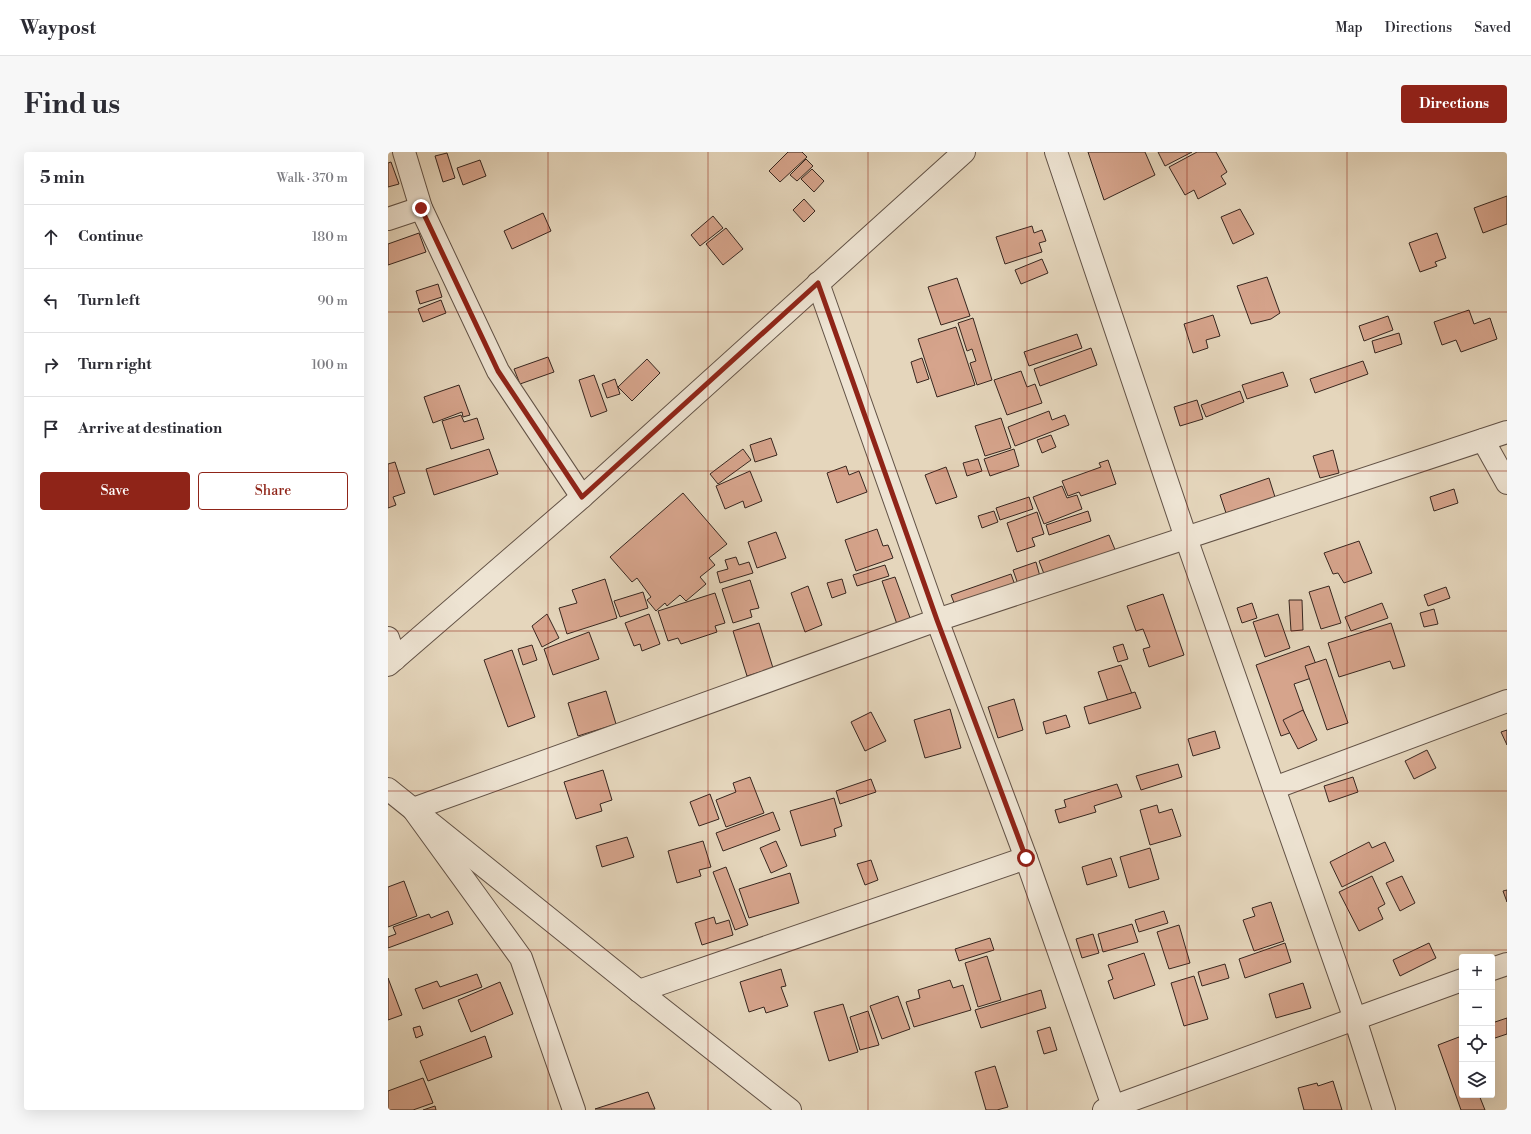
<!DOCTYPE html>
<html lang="en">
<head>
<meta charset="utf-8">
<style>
	:root { --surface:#fff; --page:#f7f7f7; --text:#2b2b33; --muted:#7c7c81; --line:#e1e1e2; --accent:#8f2418 }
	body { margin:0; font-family:"Libre Bodoni",serif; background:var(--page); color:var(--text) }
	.controls { position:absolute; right:12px; bottom:12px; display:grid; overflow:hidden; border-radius:4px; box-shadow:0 4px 16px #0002 }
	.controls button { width:36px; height:36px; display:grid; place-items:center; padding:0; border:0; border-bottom:1px solid var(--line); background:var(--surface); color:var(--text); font:20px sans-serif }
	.stop { position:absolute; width:12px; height:12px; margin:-9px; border:3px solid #8f2418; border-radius:50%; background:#fff }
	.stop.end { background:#8f2418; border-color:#fff; box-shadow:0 1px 4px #0008 }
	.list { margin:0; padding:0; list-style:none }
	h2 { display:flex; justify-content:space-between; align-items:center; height:52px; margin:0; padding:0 16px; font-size:17px }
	h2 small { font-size:13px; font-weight:400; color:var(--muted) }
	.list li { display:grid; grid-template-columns:26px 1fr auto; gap:12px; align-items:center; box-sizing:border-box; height:64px; padding:0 16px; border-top:1px solid var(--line) }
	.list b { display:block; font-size:15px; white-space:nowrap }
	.list em { font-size:13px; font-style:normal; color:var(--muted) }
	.actions { display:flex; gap:8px; padding:12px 16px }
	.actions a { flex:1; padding:9px 0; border:1px solid var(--accent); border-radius:4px; text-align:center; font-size:14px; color:var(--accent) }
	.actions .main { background:var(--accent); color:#fff }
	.icon { flex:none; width:22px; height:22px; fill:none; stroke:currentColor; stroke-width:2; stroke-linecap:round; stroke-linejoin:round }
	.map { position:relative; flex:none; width:1119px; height:958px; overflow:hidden; border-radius:4px }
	header { display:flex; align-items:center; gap:24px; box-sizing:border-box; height:56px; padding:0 20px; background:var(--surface); border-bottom:1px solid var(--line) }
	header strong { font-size:19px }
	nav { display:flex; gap:22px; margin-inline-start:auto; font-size:14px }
	.intro { display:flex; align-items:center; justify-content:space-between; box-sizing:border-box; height:96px; padding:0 24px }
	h1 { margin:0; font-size:28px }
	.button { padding:10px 18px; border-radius:4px; background:var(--accent); color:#fff; font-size:14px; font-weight:700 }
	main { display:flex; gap:24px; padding:0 24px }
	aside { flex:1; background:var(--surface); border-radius:4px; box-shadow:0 4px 16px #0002 }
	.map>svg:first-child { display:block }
</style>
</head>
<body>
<header>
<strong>Waypost</strong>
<nav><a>Map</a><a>Directions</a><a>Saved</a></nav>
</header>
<div class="intro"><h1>Find us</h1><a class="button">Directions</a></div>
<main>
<aside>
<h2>5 min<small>Walk · 370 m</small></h2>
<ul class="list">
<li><svg class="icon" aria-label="ahead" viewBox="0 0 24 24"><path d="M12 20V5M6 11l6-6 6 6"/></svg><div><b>Continue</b></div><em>180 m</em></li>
<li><svg class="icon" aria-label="left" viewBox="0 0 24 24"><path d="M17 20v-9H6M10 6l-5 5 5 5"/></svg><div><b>Turn left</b></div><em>90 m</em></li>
<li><svg class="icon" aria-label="right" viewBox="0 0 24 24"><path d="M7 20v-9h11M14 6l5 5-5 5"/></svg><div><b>Turn right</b></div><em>100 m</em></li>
<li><svg class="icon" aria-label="arrive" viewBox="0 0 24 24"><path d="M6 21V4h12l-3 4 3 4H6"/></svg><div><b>Arrive at destination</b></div></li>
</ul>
<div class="actions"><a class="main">Save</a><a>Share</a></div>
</aside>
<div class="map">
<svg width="1119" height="958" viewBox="0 0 1119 958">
	<rect width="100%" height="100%" fill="#e5d6bc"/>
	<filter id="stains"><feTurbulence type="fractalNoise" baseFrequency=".005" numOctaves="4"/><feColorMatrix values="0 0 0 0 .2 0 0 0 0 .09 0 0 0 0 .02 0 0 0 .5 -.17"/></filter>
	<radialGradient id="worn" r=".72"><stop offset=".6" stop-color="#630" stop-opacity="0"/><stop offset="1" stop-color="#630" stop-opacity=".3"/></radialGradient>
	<!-- building -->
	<g fill="#d6a48c" stroke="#37261f">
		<path d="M400,0H414L419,5L392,30L381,19Z"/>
		<path d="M700,0H757L767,23L716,48Z"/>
		<path d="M770,0H804L777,14Z"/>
		<path d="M809,0H828L839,20L833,24L838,32L810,47L806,38L797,43L781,15Z"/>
		<path d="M59,1L67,26L55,30L47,4Z"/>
		<path d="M418,7L425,14L409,29L402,23Z"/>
		<path d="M92,8L98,24L75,33L69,16Z"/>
		<path d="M3,10L11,32L0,35V11Z"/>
		<path d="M424,17L436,29L426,40L413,27Z"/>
		<path d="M1119,44V72L1095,81L1086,56Z"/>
		<path d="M416,47L427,59L416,70L405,58Z"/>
		<path d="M852,57L866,82L845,92L833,65Z"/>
		<path d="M155,61L163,79L124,97L116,79Z"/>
		<path d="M325,64L335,76L312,94L303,83Z"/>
		<path d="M644,74L646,81L654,78L658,89L651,91L654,100L617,112L608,85Z"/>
		<path d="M338,76L355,97L335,113L318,92Z"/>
		<path d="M31,81L38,100L0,113V92Z"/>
		<path d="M1049,81L1058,106L1047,110L1049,114L1032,120L1021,91Z"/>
		<path d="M654,107L660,121L633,132L627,118Z"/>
		<path d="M879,125L892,161L883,167L863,172L849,134Z"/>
		<path d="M569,126L582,164L553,173L540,135Z"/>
		<path d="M50,132L54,145L32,152L28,139Z"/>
		<path d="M53,148L58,161L35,170L30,157Z"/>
		<path d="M1081,158L1086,172L1102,166L1109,187L1073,200L1068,188L1054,193L1046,170Z"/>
		<path d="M825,163L832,184L818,188L820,196L805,201L796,172Z"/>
		<path d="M1000,164L1005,178L976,189L971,174Z"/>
		<path d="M585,166L604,228L589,233L582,211L588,209L584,197L579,199L570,171Z"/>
		<path d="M568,175L587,233L549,245L530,187Z"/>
		<path d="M1011,181L1014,192L987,201L984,189Z"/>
		<path d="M689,182L694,196L641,214L636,200Z"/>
		<path d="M703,196L709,213L652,234L646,217Z"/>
		<path d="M160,205L166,220L132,232L126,217Z"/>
		<path d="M534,206L541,227L529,231L523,210Z"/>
		<path d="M259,207L272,221L244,249L230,235Z"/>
		<path d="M975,209L980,222L927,241L922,227Z"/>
		<path d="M633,219L639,235L647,232L654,251L619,263L606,228Z"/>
		<path d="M895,220L900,234L859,247L854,233Z"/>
		<path d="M206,223L219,259L203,265L191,228Z"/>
		<path d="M227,227L232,242L219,246L214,232Z"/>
		<path d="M71,233L82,263L75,265L74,260L45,271L36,245Z"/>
		<path d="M852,239L856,250L818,265L813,253Z"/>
		<path d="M809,248L815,267L792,274L786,255Z"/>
		<path d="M661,259L664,268L677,263L681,273L627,294L620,275Z"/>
		<path d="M73,263L76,270L89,266L96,287L63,297L54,269Z"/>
		<path d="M613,266L623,296L597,304L587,274Z"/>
		<path d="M663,283L668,295L654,301L649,288Z"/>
		<path d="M383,286L389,303L367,310L362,293Z"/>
		<path d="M101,297L110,322L46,343L38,317Z"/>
		<path d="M355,297L363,308L330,332L322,322Z"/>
		<path d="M626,297L631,314L602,324L596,307Z"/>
		<path d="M945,298L951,321L932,326L925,304Z"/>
		<path d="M590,307L594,319L579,324L575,311Z"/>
		<path d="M720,308L728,332L693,344L691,340L680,344L674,329L713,315L711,311Z"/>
		<path d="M7,310L17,341L5,345L8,353L0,356V312Z"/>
		<path d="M458,314L461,323L471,319L479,340L449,351L439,321Z"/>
		<path d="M558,315L569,345L548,352L537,323Z"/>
		<path d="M362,319L374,349L357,356L355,349L337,357L328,334Z"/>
		<path d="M881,326L887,345L838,361L832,343Z"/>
		<path d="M674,334L679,346L689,343L694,357L656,372L645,345Z"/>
		<path d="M1066,337L1070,351L1046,359L1042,345Z"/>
		<path d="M295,341L339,392L321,406L327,413L312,425L318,432L298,449L292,443L279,454L277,451L268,459L259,448L263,445L249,426L244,430L222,405Z"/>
		<path d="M641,345L645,357L612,368L608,356Z"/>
		<path d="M606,359L610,370L594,376L590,364Z"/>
		<path d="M700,359L703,369L661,383L658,373Z"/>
		<path d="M649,360L656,382L644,386L647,394L629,400L619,371Z"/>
		<path d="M489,377L495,394L500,393L505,406L468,419L457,388Z"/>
		<path d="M388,380L398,406L369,416L360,390Z"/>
		<path d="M721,383L728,400L658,427L651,409Z"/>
		<path d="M971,389L984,421L956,431L950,421L945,422L936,401Z"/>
		<path d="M348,405L351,413L361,410L365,421L332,431L329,420L340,417L337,408Z"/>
		<path d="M648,410L653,428L631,435L625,418Z"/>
		<path d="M497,413L501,424L469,434L465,423Z"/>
		<path d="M623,422L628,436L568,456L563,443Z"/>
		<path d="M507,425L525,474L511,478L494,429Z"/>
		<path d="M217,427L229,466L179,482L171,456L189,451L184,438Z"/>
		<path d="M454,427L458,441L444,446L439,431Z"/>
		<path d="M362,428L371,456L362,458L364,465L345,471L334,437Z"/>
		<path d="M420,434L434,473L417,480L403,441Z"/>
		<path d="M941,434L953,471L933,477L921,440Z"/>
		<path d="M1058,435L1062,446L1040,454L1036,443Z"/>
		<path d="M255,440L260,456L232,465L226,449Z"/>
		<path d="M327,441L337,471L327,474L329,480L293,492L290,486L280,489L270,459Z"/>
		<path d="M775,442L796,503L761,515L755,497L762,495L755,477L748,479L739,454Z"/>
		<path d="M901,448H914L915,478L903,479Z"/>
		<path d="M864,451L869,466L854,471L849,456Z"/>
		<path d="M994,451L1000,466L963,479L957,465Z"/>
		<path d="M1046,457L1050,472L1036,475L1032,461Z"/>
		<path d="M159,462L171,486L154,495L144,474Z"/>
		<path d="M261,462L272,492L254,499L252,492L246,494L237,471Z"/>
		<path d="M890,462L902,496L877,505L865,470Z"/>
		<path d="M371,471L385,516L359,524L345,479Z"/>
		<path d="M1003,471L1017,514L1005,517L1002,509L951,525L940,491Z"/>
		<path d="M201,480L211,507L165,523L156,497Z"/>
		<path d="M735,492L740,507L730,510L725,495Z"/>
		<path d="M144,493L149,508L135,513L130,497Z"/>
		<path d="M921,494L932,523L906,532L921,574L893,584L868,513Z"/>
		<path d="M124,498L147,565L120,575L96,508Z"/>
		<path d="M938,507L960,571L939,578L917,514Z"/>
		<path d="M733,513L747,550L723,558L710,520Z"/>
		<path d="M218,539L228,572L190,584L180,551Z"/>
		<path d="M747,540L753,556L701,572L696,555Z"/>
		<path d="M626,547L635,578L610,586L600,555Z"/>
		<path d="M562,557L573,596L537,606L526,568Z"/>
		<path d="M915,558L929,588L910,597L895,568Z"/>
		<path d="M483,560L498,589L477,599L463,570Z"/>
		<path d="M678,563L682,575L658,582L655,570Z"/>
		<path d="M1119,578V593L1113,580Z"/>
		<path d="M827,579L832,596L805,604L800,587Z"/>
		<path d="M1039,598L1048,616L1026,627L1017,609Z"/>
		<path d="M790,612L794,625L753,638L748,624Z"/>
		<path d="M215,618L224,648L212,652L214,659L188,667L176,630Z"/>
		<path d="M362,625L376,661L338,675L328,648L348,640L345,631Z"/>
		<path d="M965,625L970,640L941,650L936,634Z"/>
		<path d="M483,627L488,640L452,652L448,639Z"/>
		<path d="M729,632L734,645L706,654L708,660L671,671L667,658L678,655L676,648Z"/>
		<path d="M322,642L331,667L311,674L302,650Z"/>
		<path d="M446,646L454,674L446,677L448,684L413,694L402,659Z"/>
		<path d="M769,653L771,661L784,657L793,684L762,693L752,658Z"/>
		<path d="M385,660L392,678L335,699L328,681Z"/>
		<path d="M239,685L246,705L214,715L208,694Z"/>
		<path d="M315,689L323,715L311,718L313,724L289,731L280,699Z"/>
		<path d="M388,689L399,714L383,721L372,696Z"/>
		<path d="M981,690L984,696L997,690L1006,709L954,735L942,710Z"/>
		<path d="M762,696L771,727L741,736L732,705Z"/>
		<path d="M723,706L729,724L699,733L694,715Z"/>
		<path d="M483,708L490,728L477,733L469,712Z"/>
		<path d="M338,715L360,773L347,778L325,720Z"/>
		<path d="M402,721L411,751L361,766L351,737Z"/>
		<path d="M984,724L997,752L990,756L995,767L971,779L951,740Z"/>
		<path d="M1014,724L1027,751L1012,759L998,731Z"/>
		<path d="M16,729L29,764L0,775V735Z"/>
		<path d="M1119,738V750L1115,739Z"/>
		<path d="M883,750L896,789L866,799L855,768L867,764L864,756Z"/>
		<path d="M60,759L65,772L0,796V785L8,782L5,775L41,762L43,766Z"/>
		<path d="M776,759L780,771L751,780L747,768Z"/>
		<path d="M326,765L328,772L341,768L345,783L314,793L307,771Z"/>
		<path d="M744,772L750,790L715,800L710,782Z"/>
		<path d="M791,773L802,811L781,817L769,780Z"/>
		<path d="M705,782L711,801L694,806L688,787Z"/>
		<path d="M602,786L606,798L571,809L567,797Z"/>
		<path d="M897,791L903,810L857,826L851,807Z"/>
		<path d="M1041,791L1048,806L1012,824L1005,808Z"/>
		<path d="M756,801L767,833L726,847L720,829L725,827L720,813Z"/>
		<path d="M599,804L613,848L590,855L577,811Z"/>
		<path d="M837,812L841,826L814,834L810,820Z"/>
		<path d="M393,817L398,834L393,835L400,854L378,861L376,855L361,860L352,830Z"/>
		<path d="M89,822L94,835L35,857L27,837L49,829L52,835Z"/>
		<path d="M806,824L820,867L796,874L783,831Z"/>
		<path d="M0,826L14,863L0,868Z"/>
		<path d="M562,828L565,836L575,833L583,858L526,875L518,850L532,846L530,838Z"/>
		<path d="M112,830L125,862L83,880L70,848Z"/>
		<path d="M915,831L923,856L888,866L881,842Z"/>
		<path d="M653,838L658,856L593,876L587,858Z"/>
		<path d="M510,844L522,877L494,887L482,854Z"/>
		<path d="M455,852L470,900L441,909L426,860Z"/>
		<path d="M480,859L491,893L472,898L462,865Z"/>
		<path d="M1119,866V882L1104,887V871Z"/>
		<path d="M32,874L35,883L28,886L25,876Z"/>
		<path d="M662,875L669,898L656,902L649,879Z"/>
		<path d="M97,884L104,905L40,929L32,909Z"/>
		<path d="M1071,885L1074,893V943H1091L1097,958H1073L1050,893Z"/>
		<path d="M607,914L620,955L609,958H598L587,920Z"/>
		<path d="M35,926L45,951L25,958H0V939Z"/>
		<path d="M945,929L954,958H916L910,936L929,931L930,934Z"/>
		<path d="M260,940L267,957H207Z"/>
		<path d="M47,954L48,958H35Z"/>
	</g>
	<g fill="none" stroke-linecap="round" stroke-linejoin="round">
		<!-- minor casing -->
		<g stroke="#625246" stroke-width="24">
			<g id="minor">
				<path d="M16,0L33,56L110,219L194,345"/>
				<path d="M668,0L798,386L967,867L996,958"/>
				<path d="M0,67L33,56"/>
				<path d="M430,131L549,468L638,706L725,954"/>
				<path d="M1095,288L1119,331"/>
				<path d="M0,486L7,507"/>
				<path d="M0,513L194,345L576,0"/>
				<path d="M886,636L1119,549"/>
				<path d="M0,637L251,839L402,958"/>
				<path d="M1104,817L1119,812"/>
				<path d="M251,839L638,706"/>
				<path d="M186,958L133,806L25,657L549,468L1119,280"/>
				<path d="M716,958L1074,828"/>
			</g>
		</g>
		<!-- minor -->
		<use href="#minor" stroke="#eee4d3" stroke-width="22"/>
	</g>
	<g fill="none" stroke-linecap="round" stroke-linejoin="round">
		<!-- route -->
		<path stroke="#8f2418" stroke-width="5" d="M33,56L110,219L194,345L430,131L549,468L638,706"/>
	</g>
	<!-- grid -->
	<path fill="none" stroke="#8f2418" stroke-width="1" stroke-opacity="0.55" d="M160,0V958M320,0V958M480,0V958M639,0V958M799,0V958M959,0V958M0,160H1119M0,319H1119M0,479H1119M0,639H1119M0,798H1119"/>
	<rect width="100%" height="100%" filter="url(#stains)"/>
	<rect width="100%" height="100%" fill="url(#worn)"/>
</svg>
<div class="controls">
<button>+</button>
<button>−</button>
<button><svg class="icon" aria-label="locate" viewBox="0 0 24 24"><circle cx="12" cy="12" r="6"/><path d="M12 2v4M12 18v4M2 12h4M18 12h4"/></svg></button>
<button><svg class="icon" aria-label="layers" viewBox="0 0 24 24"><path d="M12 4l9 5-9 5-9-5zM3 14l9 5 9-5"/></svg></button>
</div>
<div class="stop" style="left:638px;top:706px"></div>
<div class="stop end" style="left:33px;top:56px"></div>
</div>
</main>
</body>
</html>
